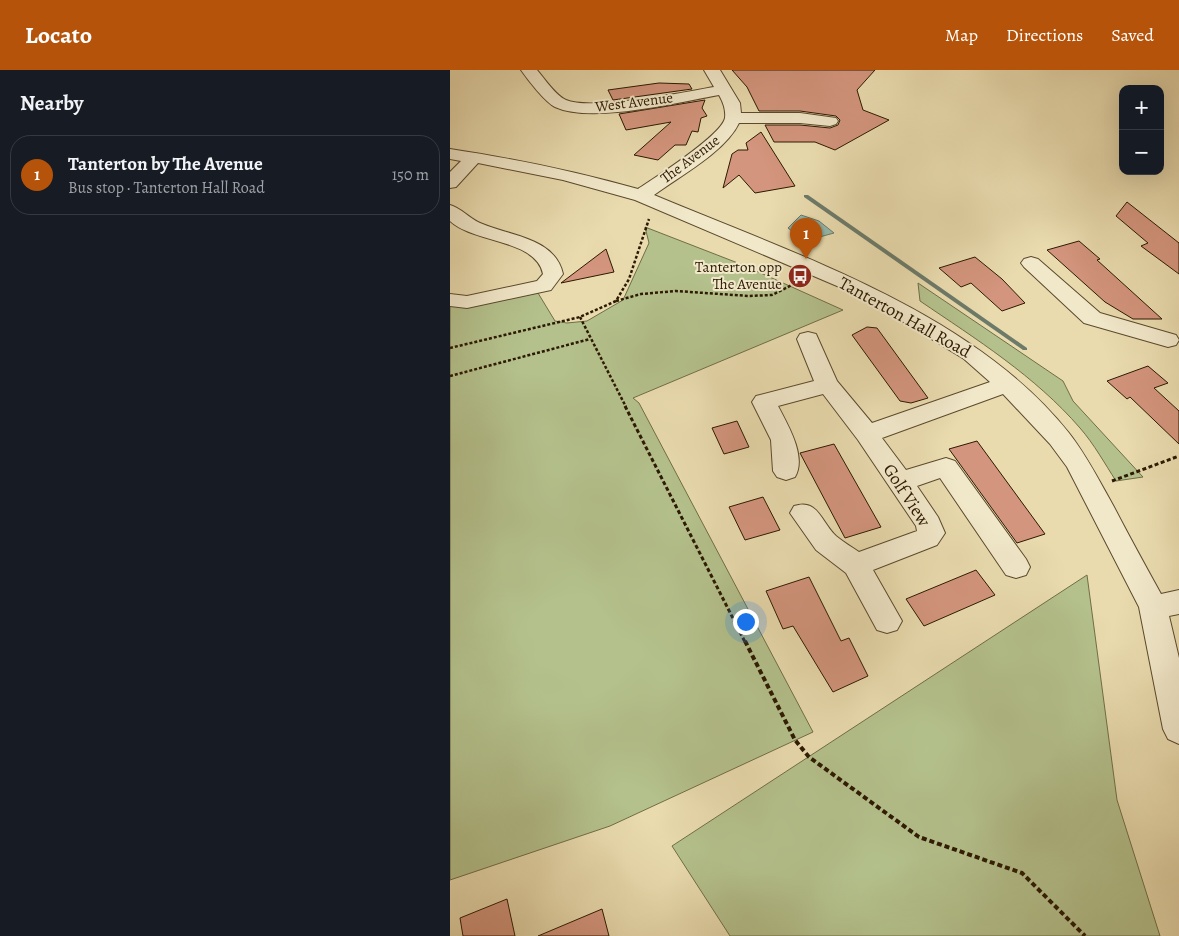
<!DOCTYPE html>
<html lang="en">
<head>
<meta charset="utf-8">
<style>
	:root { --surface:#171b24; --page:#20242c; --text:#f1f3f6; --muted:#9ea1a6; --line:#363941; --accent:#b45309 }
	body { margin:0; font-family:Alegreya,serif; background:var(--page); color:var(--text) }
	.controls { position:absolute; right:15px; top:15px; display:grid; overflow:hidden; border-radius:10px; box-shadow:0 5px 20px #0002 }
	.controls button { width:45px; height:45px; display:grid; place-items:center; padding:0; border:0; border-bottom:1px solid var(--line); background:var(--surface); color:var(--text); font:25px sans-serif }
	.you { position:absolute; left:295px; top:551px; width:18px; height:18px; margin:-12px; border:4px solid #fff; border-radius:50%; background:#1a73e8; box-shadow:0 0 0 8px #1a73e833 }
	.badge { display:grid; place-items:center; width:32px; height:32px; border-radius:50%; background:var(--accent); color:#fff; font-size:16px; font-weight:700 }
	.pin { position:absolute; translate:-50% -41px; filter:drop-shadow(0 1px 2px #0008) }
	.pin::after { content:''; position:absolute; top:26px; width:18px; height:15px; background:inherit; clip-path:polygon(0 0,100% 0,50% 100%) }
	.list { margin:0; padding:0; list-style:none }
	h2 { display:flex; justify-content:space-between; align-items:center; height:65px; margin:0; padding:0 20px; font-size:21px }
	h2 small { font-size:16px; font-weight:400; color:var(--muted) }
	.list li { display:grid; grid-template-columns:32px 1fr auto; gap:15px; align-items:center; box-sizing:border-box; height:80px; margin:0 10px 10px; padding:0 10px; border:1px solid var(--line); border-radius:20px }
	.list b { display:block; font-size:19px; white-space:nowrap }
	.list p { margin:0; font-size:16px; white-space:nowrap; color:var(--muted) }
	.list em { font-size:16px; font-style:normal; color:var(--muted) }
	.map { position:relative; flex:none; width:729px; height:866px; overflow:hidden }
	header { display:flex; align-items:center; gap:30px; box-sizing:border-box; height:70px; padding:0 25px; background:var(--accent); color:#fff }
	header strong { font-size:24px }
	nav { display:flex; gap:28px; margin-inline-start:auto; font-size:18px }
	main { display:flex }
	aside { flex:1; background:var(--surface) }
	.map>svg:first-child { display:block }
</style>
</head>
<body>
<header>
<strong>Locato</strong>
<nav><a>Map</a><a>Directions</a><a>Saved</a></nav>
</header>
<main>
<aside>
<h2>Nearby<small></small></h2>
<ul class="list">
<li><span class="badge">1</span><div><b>Tanterton by The Avenue</b><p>Bus stop · Tanterton Hall Road</p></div><em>150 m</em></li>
</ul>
</aside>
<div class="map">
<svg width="729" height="866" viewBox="0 0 729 866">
	<rect width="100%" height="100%" fill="#e9dbae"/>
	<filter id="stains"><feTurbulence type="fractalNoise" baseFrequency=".004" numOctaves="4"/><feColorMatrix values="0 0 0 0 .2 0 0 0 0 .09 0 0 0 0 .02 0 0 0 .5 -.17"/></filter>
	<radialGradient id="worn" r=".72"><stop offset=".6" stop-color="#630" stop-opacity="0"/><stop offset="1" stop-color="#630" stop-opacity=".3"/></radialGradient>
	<!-- green -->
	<g fill="#b4c18c" stroke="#706d47">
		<path d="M195,157L293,195L393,240L183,328L189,333L363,662L160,756L0,810V234L88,223L105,251L117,253L137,251L173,230L199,173Z"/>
		<path d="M468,213L613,311L623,331L693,407L666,411C655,394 644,374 630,358C585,306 526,269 470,231Z"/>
		<path d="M637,505L667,730L710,866H280L222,776Z"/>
	</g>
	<!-- water -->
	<path fill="#97bbae" stroke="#6c7a69" d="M351,145L369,151L384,163L355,171L338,158Z"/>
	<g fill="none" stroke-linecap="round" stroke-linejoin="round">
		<!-- stream -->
		<path fill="#6c7a69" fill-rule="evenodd" d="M354,125H358L577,278V280H573L354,127Z"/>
	</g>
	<!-- building -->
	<g fill="#d3957d" stroke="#2c1902">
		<path d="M282,0H425L407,20L413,40L439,50L385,80L365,72H324L315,55H350L380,58L388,55L390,50L386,46L350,41H309L297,17Z"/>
		<path d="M209,13L239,14L242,19L163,30L158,20Z"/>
		<path d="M255,30L252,38L257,46L251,48L248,62L242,61L236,75H225L208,90L184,85L221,52L176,60L169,44Z"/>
		<path d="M311,62L345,116L305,123L289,105L273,118L282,84L288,80H298L296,73Z"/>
		<path d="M677,132L729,173V204L691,176L698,173L666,146Z"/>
		<path d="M629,171L650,189L647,190L712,249H683L655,232L597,180Z"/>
		<path d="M156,179L164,202L111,213Z"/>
		<path d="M525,187L552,209L575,233L552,241L521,213L511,217L489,198Z"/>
		<path d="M417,257L427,258L478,328L461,333L450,331L402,265Z"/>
		<path d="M698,296L718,313L704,318L729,341V374L680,327L677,329L657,311Z"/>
		<path d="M287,351L299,377L274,384L262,358Z"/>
		<path d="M527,371L595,464L567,473L499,379Z"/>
		<path d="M384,374L431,457L395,468L350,383Z"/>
		<path d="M313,427L330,460L295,470L279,437Z"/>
		<path d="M526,500L545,525L474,556L456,529Z"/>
		<path d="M359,507L391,571L399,568L418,606L383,622L343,556L333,559L316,521Z"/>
		<path d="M57,829L65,866H13L10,848Z"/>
		<path d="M152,839L159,866H88Z"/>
	</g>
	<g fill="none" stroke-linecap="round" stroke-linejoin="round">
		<!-- minor casing -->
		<g stroke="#5b4a2d" stroke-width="2">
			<g id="minor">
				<path d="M71,0H87C95,9 105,25 116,30C141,41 235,22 264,17L254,0H270L290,33L291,43H350L386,48L388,51L386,54L380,56L350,53H289C275,82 230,106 204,125C344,184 522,241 619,363C637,386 650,412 664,437C679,466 695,495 711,524L729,520V544L719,546L729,588V674L718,669L713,659L689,537L617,397L600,374L553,324L432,368L456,400L496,388L505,391L576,489L580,497L576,505L566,508L556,505L490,408L467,416L488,447L495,463L487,475L423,500L452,551L447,560L437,563L427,560L396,503L366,480L340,443L344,436C368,428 371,452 386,466C393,472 402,477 409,482L467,461L466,456L408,370L373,324L328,336C338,355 357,387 345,407L336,410L327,407L323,401L321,370L302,332L306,326L364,311L347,269L350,264L358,262L366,264L387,311L422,353L540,312L514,289L447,248L387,216L185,130L113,110L28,93L6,117L0,118V102L11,91L0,89V79C66,89 124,101 188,119C206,107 271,66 275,48C276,40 273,32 269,25C229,32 142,54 105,37C95,32 78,10 71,0Z"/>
				<path d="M0,135C11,138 19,148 30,153C59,166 105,167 113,204L101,220L17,238L0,236V224L17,226L87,211L93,204C86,169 23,173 0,151Z"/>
				<path d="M581,187L588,189L650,243L726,265L729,270L726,275L718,277L634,253L574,197L571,193L574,189Z"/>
			</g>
		</g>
		<!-- path-far2 -->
		<g stroke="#2c1902" stroke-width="2.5" stroke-dasharray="3 2" stroke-linecap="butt">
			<path d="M166,231L191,224L226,221L299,226L322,225L346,213"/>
			<path d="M130,247L176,337"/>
			<path d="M0,278L130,247L166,231L179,209L199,149"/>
			<path d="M0,306L140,269"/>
		</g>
		<!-- path-far1 -->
		<g stroke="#2c1902" stroke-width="3" stroke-dasharray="4 2.5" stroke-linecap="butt">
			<path d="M175,336L295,572"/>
			<path d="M662,411L729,386"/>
		</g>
		<!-- path -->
		<path stroke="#2c1902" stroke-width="4" stroke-dasharray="5 3" stroke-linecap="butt" d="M295,571L345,670L359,687L469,767L572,803L635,866"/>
		<!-- minor -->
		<use href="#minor" fill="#f1e8ca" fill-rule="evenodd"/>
	</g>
	<!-- icons -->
	<defs>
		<g id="bus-disc" transform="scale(1.25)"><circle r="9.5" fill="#8f2418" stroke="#f1e8ca"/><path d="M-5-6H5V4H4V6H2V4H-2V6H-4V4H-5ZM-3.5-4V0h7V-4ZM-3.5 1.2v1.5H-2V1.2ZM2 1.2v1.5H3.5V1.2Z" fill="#fff"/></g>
	</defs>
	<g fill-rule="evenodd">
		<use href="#bus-disc" x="350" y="206"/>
	</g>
	<g text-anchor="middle" stroke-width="4" stroke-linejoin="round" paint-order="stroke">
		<!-- far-street labels -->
		<g font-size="15" fill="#2c1902" stroke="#f1e8ca">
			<text transform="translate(184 32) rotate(-7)" y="5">West Avenue</text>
			<text transform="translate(240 89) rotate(-37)" y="5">The Avenue</text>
		</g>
		<!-- far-poi labels -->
		<g font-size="15" fill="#2c1902" stroke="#f1e8ca" text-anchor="end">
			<text x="332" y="202">Tanterton opp<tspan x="332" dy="17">The Avenue</tspan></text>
		</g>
		<!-- street labels -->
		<g font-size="18" fill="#2c1902" stroke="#f1e8ca">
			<text transform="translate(455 247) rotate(29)" y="6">Tanterton Hall Road</text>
			<text transform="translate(457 425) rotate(57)" y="6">Golf View</text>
		</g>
	</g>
	<rect width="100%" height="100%" filter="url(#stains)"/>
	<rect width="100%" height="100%" fill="url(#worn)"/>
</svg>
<div class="controls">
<button>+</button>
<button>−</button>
</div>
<div class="you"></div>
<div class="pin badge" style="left:356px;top:189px">1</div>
</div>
</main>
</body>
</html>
